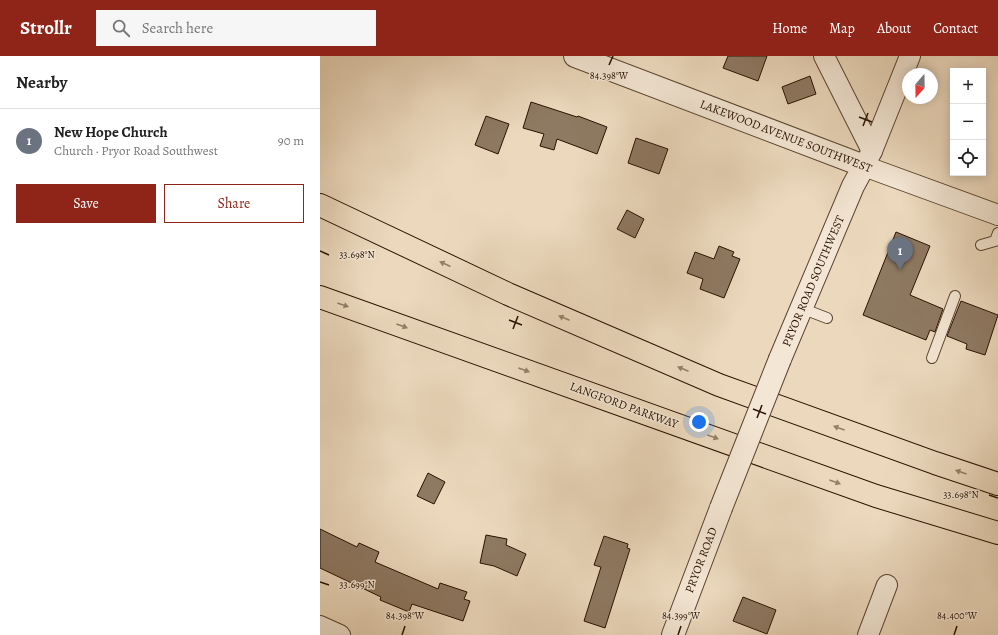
<!DOCTYPE html>
<html lang="en">
<head>
<meta charset="utf-8">
<style>
	:root { --surface:#fff; --page:#f6f6f6; --text:#222; --muted:#767676; --line:#e0e0e0; --accent:#8f2418 }
	body { margin:0; font-family:Alegreya,serif; background:var(--page); color:var(--text) }
	.controls { position:absolute; right:12px; top:12px; display:grid; overflow:hidden; border-radius:0px; box-shadow:0 2px 10px #0003 }
	.controls button { width:36px; height:36px; display:grid; place-items:center; padding:0; border:0; border-bottom:1px solid var(--line); background:var(--surface); color:var(--text); font:20px sans-serif }
	.compass { position:absolute; left:582px; top:12px; width:36px; height:36px; border-radius:50%; background:var(--surface); box-shadow:0 2px 10px #0003; rotate:200deg }
	.you { position:absolute; left:379px; top:366px; width:14px; height:14px; margin:-10px; border:3px solid #fff; border-radius:50%; background:#1a73e8; box-shadow:0 0 0 6px #1a73e833 }
	.badge { display:grid; place-items:center; width:26px; height:26px; border-radius:50%; background:var(--accent); color:#fff; font-size:13px; font-weight:700 }
	.pin { position:absolute; translate:-50% -33px; filter:drop-shadow(0 1px 2px #0008) }
	.pin::after { content:''; position:absolute; top:21px; width:14px; height:12px; background:inherit; clip-path:polygon(0 0,100% 0,50% 100%) }
	.list { margin:0; padding:0; list-style:none }
	h2 { display:flex; justify-content:space-between; align-items:center; height:52px; margin:0; padding:0 16px; font-size:17px }
	h2 small { font-size:13px; font-weight:400; color:var(--muted) }
	.list li { display:grid; grid-template-columns:26px 1fr auto; gap:12px; align-items:center; box-sizing:border-box; height:64px; padding:0 16px; border-top:1px solid var(--line) }
	.list b { display:block; font-size:15px; white-space:nowrap }
	.list p { margin:0; font-size:13px; white-space:nowrap; color:var(--muted) }
	.list em { font-size:13px; font-style:normal; color:var(--muted) }
	.actions { display:flex; gap:8px; padding:12px 16px }
	.actions a { flex:1; padding:9px 0; border:1px solid var(--accent); border-radius:0px; text-align:center; font-size:14px; color:var(--accent) }
	.actions .main { background:var(--accent); color:#fff }
	.icon { flex:none; width:22px; height:22px; fill:none; stroke:currentColor; stroke-width:2; stroke-linecap:round; stroke-linejoin:round }
	.map { position:relative; flex:none; width:678px; height:579px; overflow:hidden }
	header { display:flex; align-items:center; gap:24px; box-sizing:border-box; height:56px; padding:0 20px; background:var(--accent); color:#fff }
	header strong { font-size:19px }
	nav { display:flex; gap:22px; margin-inline-start:auto; font-size:14px }
	.search { width:280px; height:36px; background:var(--page); display:flex; align-items:center; gap:10px; box-sizing:border-box; padding:0 14px; border-radius:0px; color:var(--muted); font-size:15px }
	main { display:flex }
	aside { flex:1; background:var(--surface) }
	.map>svg:first-child { display:block }
</style>
</head>
<body>
<header>
<strong>Strollr</strong>
<div class="search"><svg class="icon" aria-label="search" viewBox="0 0 24 24"><circle cx="10" cy="10" r="6"/><path d="M15 15l6 6"/></svg>Search here</div>
<nav><a>Home</a><a>Map</a><a>About</a><a>Contact</a></nav>
</header>
<main>
<aside>
<h2>Nearby<small></small></h2>
<ul class="list">
<li><span class="badge" style="background:#6b7280">1</span><div><b>New Hope Church</b><p>Church · Pryor Road Southwest</p></div><em>90 m</em></li>
</ul>
<div class="actions"><a class="main">Save</a><a>Share</a></div>
</aside>
<div class="map">
<svg width="678" height="579" viewBox="0 0 678 579">
	<rect width="100%" height="100%" fill="#ecd9bd"/>
	<filter id="stains"><feTurbulence type="fractalNoise" baseFrequency=".005" numOctaves="4"/><feColorMatrix values="0 0 0 0 .2 0 0 0 0 .09 0 0 0 0 .02 0 0 0 .5 -.17"/></filter>
	<radialGradient id="worn" r=".72"><stop offset=".6" stop-color="#630" stop-opacity="0"/><stop offset="1" stop-color="#630" stop-opacity=".3"/></radialGradient>
	<!-- building -->
	<g fill="#8e7962" stroke="#291100">
		<path d="M408,0H447L438,25L403,12Z"/>
		<path d="M490,20L496,38L468,48L462,31Z"/>
		<path d="M211,46L257,61L258,60L287,71L277,98L237,83L234,94L220,90L224,78L203,72Z"/>
		<path d="M166,60L189,68L178,98L155,89Z"/>
		<path d="M316,82L348,93L339,118L308,107Z"/>
		<path d="M307,154L324,163L315,182L297,173Z"/>
		<path d="M576,176L610,190L590,239L623,253L615,276L610,274L606,284L543,259Z"/>
		<path d="M399,190L414,196L412,200L420,203L404,242L380,233L383,223L367,217L375,196L394,203Z"/>
		<path d="M641,245L678,259L665,299L646,293L647,288L627,280Z"/>
		<path d="M108,417L125,426L114,448L97,440Z"/>
		<path d="M0,473L37,491L39,487L59,496L55,506L118,533L120,527L147,536L144,543L150,545L143,565L92,548L89,556L60,544L61,541L0,512Z"/>
		<path d="M166,479L187,483L186,489L206,498L197,520L174,510L160,507Z"/>
		<path d="M284,480L308,488L307,492L310,493L285,572L264,565L281,511L274,509Z"/>
		<path d="M423,541L456,554L447,578L413,565Z"/>
	</g>
	<g fill="none" stroke-linecap="round" stroke-linejoin="round">
		<!-- service casing -->
		<g stroke="#5a432f" stroke-width="12">
			<g id="service">
				<path d="M661,189L675,185L678,177"/>
				<path d="M481,252L507,262"/>
				<path d="M612,302L635,240"/>
			</g>
		</g>
		<!-- minor casing -->
		<g stroke="#5a432f" stroke-width="22">
			<g id="minor">
				<path d="M504,0L552,95"/>
				<path d="M590,0L552,95L544,110L678,159"/>
				<path d="M0,570L20,579"/>
				<path d="M548,579L567,529"/>
			</g>
		</g>
		<!-- tertiary casing -->
		<g stroke="#5a432f" stroke-width="24">
			<g id="tertiary">
				<path d="M255,0L544,110L533,130L460,303"/>
				<path d="M353,579L401,452"/>
			</g>
		</g>
		<!-- motorway casing -->
		<g stroke="#291100" stroke-width="24">
			<g id="motorway">
				<path d="M0,149L188,238L399,329L615,407L678,428"/>
				<path d="M0,241L556,440L678,477"/>
			</g>
		</g>
		<!-- service -->
		<use href="#service" stroke="#f3e6d4" stroke-width="10"/>
		<!-- minor -->
		<use href="#minor" stroke="#f3e6d4" stroke-width="20"/>
		<!-- tertiary -->
		<use href="#tertiary" stroke="#f3e6d4" stroke-width="22"/>
		<!-- motorway -->
		<use href="#motorway" stroke="#ecd9bd" stroke-width="22"/>
		<!-- tertiary-bridge casing -->
		<g stroke="#5a432f" stroke-width="24" stroke-linecap="butt">
			<path id="tertiary-bridge" d="M401,452L460,303"/>
		</g>
		<!-- tertiary-bridge -->
		<use href="#tertiary-bridge" stroke="#f3e6d4" stroke-width="22"/>
	</g>
	<!-- one-way arrows -->
	<defs><path id="oneway-solid" d="M-6-.8H1V-3.2L6.5 0L1 3.2V.8H-6Z"/></defs>
	<g fill="#947f68">
		<use href="#oneway-solid" transform="translate(125 208) rotate(-155)"/>
		<use href="#oneway-solid" transform="translate(23 249) rotate(19)"/>
		<use href="#oneway-solid" transform="translate(244 262) rotate(-157)"/>
		<use href="#oneway-solid" transform="translate(82 270) rotate(20)"/>
		<use href="#oneway-solid" transform="translate(363 313) rotate(-157)"/>
		<use href="#oneway-solid" transform="translate(204 314) rotate(20)"/>
		<use href="#oneway-solid" transform="translate(519 372) rotate(-160)"/>
		<use href="#oneway-solid" transform="translate(393 381) rotate(20)"/>
		<use href="#oneway-solid" transform="translate(641 416) rotate(-161)"/>
		<use href="#oneway-solid" transform="translate(515 426) rotate(20)"/>
	</g>
	<!-- ticks -->
	<path fill="none" stroke="#291100" stroke-width="1.5" d="M289,9L293,0M539,61L552,66M543,70L548,57M0,195L9,199M189,264L202,269M193,273L198,260M433,353L446,358M437,362L442,349M669,439L678,442M0,526L9,529M82,579L85,570M358,579L361,570M634,579L637,570"/>
	<g text-anchor="middle" stroke-width="3" stroke-linejoin="round" paint-order="stroke">
		<!-- street labels -->
		<g font-size="12" fill="#291100" stroke="#f3e6d4">
			<text transform="translate(466 80) rotate(21)" y="4">LAKEWOOD AVENUE SOUTHWEST</text>
			<text transform="translate(493 225) rotate(-67)" y="4">PRYOR ROAD SOUTHWEST</text>
			<text transform="translate(304 349) rotate(20)" y="4">LANGFORD PARKWAY</text>
			<text transform="translate(381 504) rotate(-69)" y="4">PRYOR ROAD</text>
		</g>
	</g>
	<g font-size="10" text-anchor="middle" fill="#291100" stroke="#f3e6d4" stroke-width="3" stroke-linejoin="round" paint-order="stroke">
		<text x="289" y="23">84.398°W</text>
		<text x="37" y="202">33.698°N</text>
		<text x="641" y="442">33.698°N</text>
		<text x="37" y="532">33.699°N</text>
		<text x="85" y="563">84.398°W</text>
		<text x="361" y="563">84.399°W</text>
		<text x="637" y="563">84.400°W</text>
	</g>
	<rect width="100%" height="100%" filter="url(#stains)"/>
	<rect width="100%" height="100%" fill="url(#worn)"/>
</svg>
<div class="controls">
<button>+</button>
<button>−</button>
<button><svg class="icon" aria-label="locate" viewBox="0 0 24 24"><circle cx="12" cy="12" r="6"/><path d="M12 2v4M12 18v4M2 12h4M18 12h4"/></svg></button>
</div>
<svg class="compass" viewBox="-18 -18 36 36"><path d="M0-13l5 13h-10z" fill="#e53935"/><path d="M0 13l5-13h-10z" fill="#767676"/></svg>
<div class="you"></div>
<div class="pin badge" style="left:580px;top:214px;background:#6b7280">1</div>
</div>
</main>
</body>
</html>
